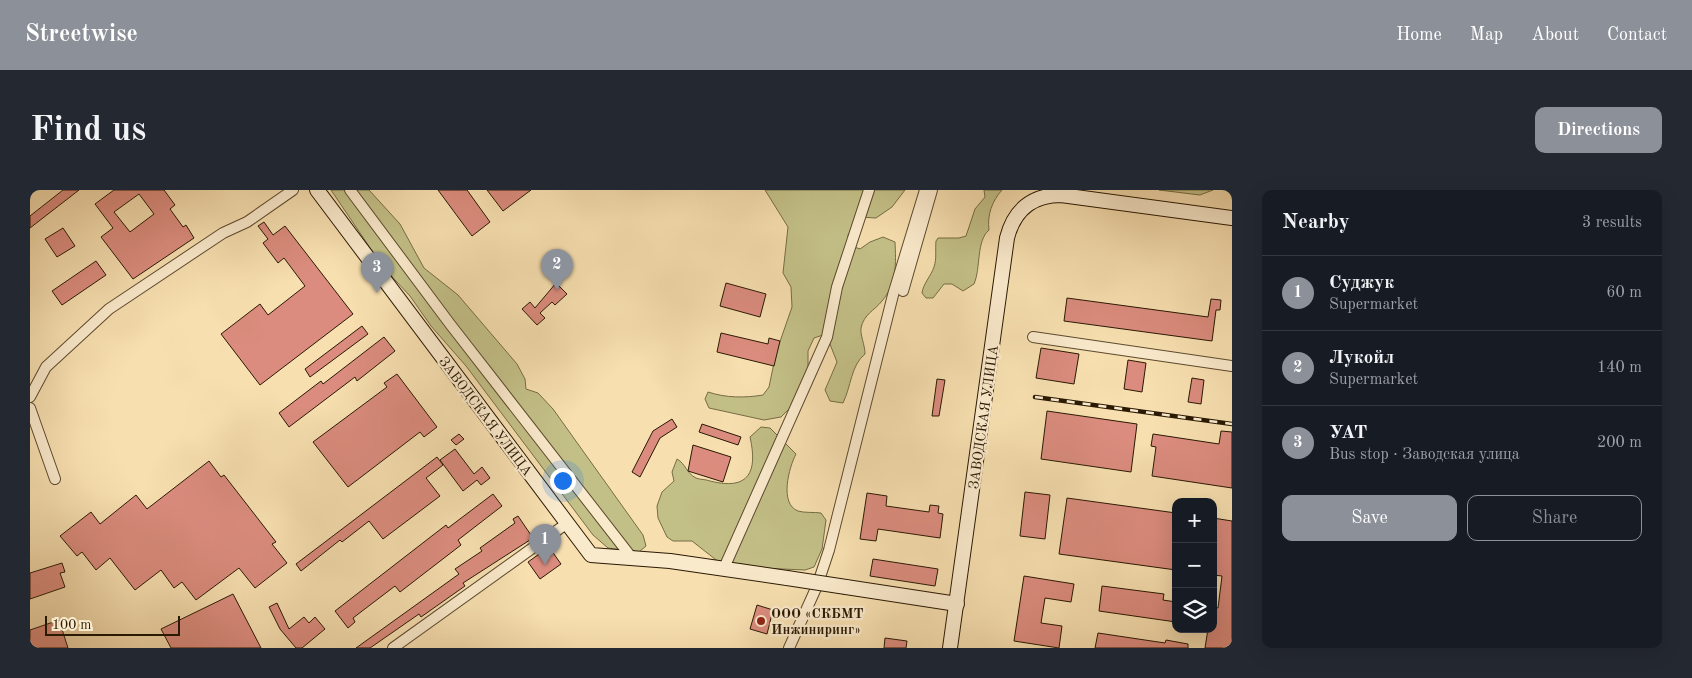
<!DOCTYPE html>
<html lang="en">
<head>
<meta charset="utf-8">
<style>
	:root { --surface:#171b24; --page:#242831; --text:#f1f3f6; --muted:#9ea1a6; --line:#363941; --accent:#8c9099 }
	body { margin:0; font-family:"Old Standard TT",serif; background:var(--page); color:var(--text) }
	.controls { position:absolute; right:15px; bottom:15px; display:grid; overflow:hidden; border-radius:10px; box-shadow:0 5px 20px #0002 }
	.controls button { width:45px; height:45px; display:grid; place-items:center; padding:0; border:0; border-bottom:1px solid var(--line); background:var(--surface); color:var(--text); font:25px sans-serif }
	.scale { position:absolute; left:15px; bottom:12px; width:135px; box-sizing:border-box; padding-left:5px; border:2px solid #2a1903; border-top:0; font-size:14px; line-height:18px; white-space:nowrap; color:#2a1903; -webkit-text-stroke:4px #faeacc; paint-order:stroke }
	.you { position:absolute; left:532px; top:290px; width:18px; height:18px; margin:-12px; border:4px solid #fff; border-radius:50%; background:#1a73e8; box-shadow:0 0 0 8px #1a73e833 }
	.badge { display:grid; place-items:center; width:32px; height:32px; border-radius:50%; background:var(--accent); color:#fff; font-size:16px; font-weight:700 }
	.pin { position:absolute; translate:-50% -41px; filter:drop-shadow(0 1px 2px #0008) }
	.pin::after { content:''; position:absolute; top:26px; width:18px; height:15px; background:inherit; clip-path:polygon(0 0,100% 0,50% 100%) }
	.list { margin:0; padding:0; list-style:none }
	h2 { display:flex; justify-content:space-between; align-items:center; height:65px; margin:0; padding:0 20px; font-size:21px }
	h2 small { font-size:16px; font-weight:400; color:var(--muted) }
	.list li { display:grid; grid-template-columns:32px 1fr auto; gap:15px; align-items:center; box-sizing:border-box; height:75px; padding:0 20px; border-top:1px solid var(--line) }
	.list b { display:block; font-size:19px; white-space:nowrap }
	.list p { margin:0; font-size:16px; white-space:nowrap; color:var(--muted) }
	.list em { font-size:16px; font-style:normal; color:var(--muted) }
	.actions { display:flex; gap:10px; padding:15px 20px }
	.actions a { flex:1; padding:11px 0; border:1px solid var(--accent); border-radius:10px; text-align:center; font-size:18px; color:var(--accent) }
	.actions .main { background:var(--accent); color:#fff }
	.icon { flex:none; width:28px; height:28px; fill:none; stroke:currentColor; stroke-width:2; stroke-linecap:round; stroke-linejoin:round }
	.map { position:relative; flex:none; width:1202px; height:458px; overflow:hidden; border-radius:10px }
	header { display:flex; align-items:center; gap:30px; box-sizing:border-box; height:70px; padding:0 25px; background:var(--accent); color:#fff }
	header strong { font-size:24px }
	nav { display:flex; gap:28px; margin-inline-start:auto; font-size:18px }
	.intro { display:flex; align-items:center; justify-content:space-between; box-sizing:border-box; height:120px; padding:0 30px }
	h1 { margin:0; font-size:35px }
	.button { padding:12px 22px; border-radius:10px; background:var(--accent); color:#fff; font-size:18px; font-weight:700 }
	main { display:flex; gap:30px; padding:0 30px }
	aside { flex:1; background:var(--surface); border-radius:10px; box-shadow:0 5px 20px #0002 }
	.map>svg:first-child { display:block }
</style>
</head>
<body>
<header>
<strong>Streetwise</strong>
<nav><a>Home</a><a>Map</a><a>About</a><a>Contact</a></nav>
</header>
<div class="intro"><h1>Find us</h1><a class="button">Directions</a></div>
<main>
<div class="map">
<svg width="1202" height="458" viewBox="0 0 1202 458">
	<rect width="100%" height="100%" fill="#f7dfb0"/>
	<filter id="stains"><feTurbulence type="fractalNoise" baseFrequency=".004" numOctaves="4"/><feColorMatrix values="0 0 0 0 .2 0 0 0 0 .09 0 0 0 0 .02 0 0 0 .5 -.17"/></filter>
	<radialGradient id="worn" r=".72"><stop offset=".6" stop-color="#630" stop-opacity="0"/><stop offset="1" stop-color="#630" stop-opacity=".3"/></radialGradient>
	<!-- green -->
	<g fill="#c3c087" stroke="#766c45">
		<path d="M301,0H339L370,34L394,78L428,105L487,174L495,189L496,199L508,203L523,219L613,345L616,356L609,362L578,358L563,345L436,176L401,136L380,106L353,77Z"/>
		<path d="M735,0H875L862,17L846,28L829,27L818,45L819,55L830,59L840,52L853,47L865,52C866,73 867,93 852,111C844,121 834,124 831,138C830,145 835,155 835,164C821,175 821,197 813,213L800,211L795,200L807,172L796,144L784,148L778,161V178L760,218L751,227L734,230L679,218L675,209L678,202C696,208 715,208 733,205L739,197L746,163L762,117L761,97L753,83L758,37Z"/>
		<path d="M954,0H972C962,11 957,25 959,40C946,51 951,78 944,94L933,101L922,94H914L903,108H896L892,103C893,94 901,86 904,77C907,68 905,60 906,51L908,48H929L936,46L945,19L955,7Z"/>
		<path d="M1129,0H1183L1170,5Z"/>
		<path d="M731,237L740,238L766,264C759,277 749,314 768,321C774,323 784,322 791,323L796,330L792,359L784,377L775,380L730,378L711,374L690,373L662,351H643L637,347L628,328L627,316L632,302L644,291L642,282L647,269C656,274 656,283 666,288C671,290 675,289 680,291C719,301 728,282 720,247Z"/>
	</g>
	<!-- building -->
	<g fill="#db8c7e" stroke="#2a1903" fill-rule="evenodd">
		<path d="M33,0H49L0,38V26Z"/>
		<path d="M84,0H134L145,15L140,19L153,37L156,35L164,48L103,89L71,47L83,38L65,14ZM109,4L124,24L100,42L84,22Z"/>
		<path d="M408,0H437L460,32L442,46Z"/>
		<path d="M457,0H501L473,21Z"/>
		<path d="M234,32L243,45L255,36L323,124L230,195L191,144L230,114L238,125L275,96L254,68L248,73L233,53L238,49L228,36Z"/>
		<path d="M33,38L45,56L27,67L15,49Z"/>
		<path d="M66,71L76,85L32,115L22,101Z"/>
		<path d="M526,93L537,104L525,115L522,112L510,123L515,128L507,135L492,119L500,112L505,118Z"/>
		<path d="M696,93L736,104L730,127L690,116Z"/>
		<path d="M1037,108L1178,127L1181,109L1191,110L1190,120H1186L1182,151L1034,131Z"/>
		<path d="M332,136L338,144L280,187L275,179Z"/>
		<path d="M691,143L738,154L739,148L750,151L744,176L687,162Z"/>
		<path d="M354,147L365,161L327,191L325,187L259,237L249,223L291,191L293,194Z"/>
		<path d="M1011,158L1049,164L1044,194L1006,188Z"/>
		<path d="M1098,170L1116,173L1112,202L1094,199Z"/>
		<path d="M367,184L407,237L394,247L390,242L318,297L283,252L357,197L354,193Z"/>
		<path d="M1162,188L1174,190L1171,214L1158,212Z"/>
		<path d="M907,189L915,190L909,226H902Z"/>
		<path d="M1017,221L1107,234L1101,282L1011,269Z"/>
		<path d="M642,229L647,237L630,248L610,287L602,282L623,241Z"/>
		<path d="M672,234L711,247L708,255L669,242Z"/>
		<path d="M1191,241L1202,242V298L1122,286L1126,257L1121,256L1123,244L1189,254Z"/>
		<path d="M429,244L434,249L426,255L421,250Z"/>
		<path d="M663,255L701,267L693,292L658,281Z"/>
		<path d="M425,259L444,284L452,277L460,288L451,295L447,290L433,301L410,270Z"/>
		<path d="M407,267L413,275L396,288L410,306L353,349L339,331L312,352L310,350L271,381L266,374Z"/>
		<path d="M179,271L191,287L194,285L246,352L242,354L257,373L225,398L209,378L166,410L152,392L144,398L131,380L105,400L80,368L66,380L52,362L47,366L30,346L61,322L70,334L106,305L117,319Z"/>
		<path d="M995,302L1020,305L1015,349L990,346Z"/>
		<path d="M837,303L857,306L856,316L899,322L900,315L909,316L908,323L913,324L910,348L848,339L846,351L830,349Z"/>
		<path d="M463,304L472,316L428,350L431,355L370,402L365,396L323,428L325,432L318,438L305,421L416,335L418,338Z"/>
		<path d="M1037,308L1146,323V380L1029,364Z"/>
		<path d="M488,326L503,348L433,393L435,396L391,427L389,424L340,458H326L429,384L425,379L452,361L450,358L485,333L483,329Z"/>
		<path d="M1183,328L1202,331V458H1175L1178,439H1183V417L1188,418L1192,386L1183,385Z"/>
		<path d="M519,357L531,374L510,389L498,372Z"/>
		<path d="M843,369L908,379L905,396L840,386Z"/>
		<path d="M32,373L35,382L30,383L35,397L0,409V383Z"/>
		<path d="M994,386L1044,394L1041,412L1015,408L1011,433L1032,436L1029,458L984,451Z"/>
		<path d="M1072,396L1134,404L1133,410L1146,412V432L1069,421Z"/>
		<path d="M203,404L231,458H141L131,439Z"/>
		<path d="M247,413L259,439L274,427L279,433L285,427L295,439L272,458H266L250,439L239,417Z"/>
		<path d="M727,415L743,420L737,444L720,439Z"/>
		<path d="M29,430L38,458H0V440Z"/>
		<path d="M1068,443L1135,453L1136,450L1158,454V458H1065Z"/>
		<path d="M855,448L877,451L876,458H854Z"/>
	</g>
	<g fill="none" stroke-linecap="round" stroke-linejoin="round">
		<!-- street casing -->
		<g stroke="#5d4a2e" stroke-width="12">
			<g id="street">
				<path d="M320,0L420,134L602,368"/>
				<path d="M873,101L902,0"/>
				<path d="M1003,147L1202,176"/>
				<path d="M0,207L16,177L79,119L193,43L217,32L263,0"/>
				<path d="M0,218L25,289"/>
				<path d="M694,378L797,147L807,97L839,0"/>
				<path d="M363,458L536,334"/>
				<path d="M759,458L787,396L799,360L863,105L895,0"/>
			</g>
		</g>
		<!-- secondary casing -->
		<g stroke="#2a1903" stroke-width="16">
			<g id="secondary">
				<path d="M287,0L561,365L640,371L757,388"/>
				<path d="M816,397L927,414"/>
				<path d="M920,458L977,48C984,20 1002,5 1031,5L1202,28"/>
			</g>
		</g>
		<!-- street -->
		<use href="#street" stroke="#faeacc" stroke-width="10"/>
		<!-- secondary -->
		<use href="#secondary" stroke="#faeacc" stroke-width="14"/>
		<!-- rail casing -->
		<g stroke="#2a1903" stroke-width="4.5">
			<path id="rail" d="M1005,207L1202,234"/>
		</g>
		<!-- rail -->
		<use href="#rail" stroke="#faeacc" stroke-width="2.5" stroke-dasharray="8" stroke-linecap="butt"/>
		<!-- secondary-bridge casing -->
		<g stroke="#2a1903" stroke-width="16" stroke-linecap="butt">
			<path id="secondary-bridge" d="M757,388L816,397"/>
		</g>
		<!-- secondary-bridge -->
		<use href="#secondary-bridge" stroke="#faeacc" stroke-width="14"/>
	</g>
	<!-- markers -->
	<circle fill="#8f2418" stroke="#faeacc" stroke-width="2" cx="731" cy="431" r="5"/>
	<g text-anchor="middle" stroke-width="4.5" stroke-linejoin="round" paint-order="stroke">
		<!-- street labels -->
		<g font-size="14" fill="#2a1903" stroke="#faeacc">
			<text transform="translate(456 226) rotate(53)" y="5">ЗАВОДСКАЯ УЛИЦА</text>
			<text transform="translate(953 227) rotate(-82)" y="5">ЗАВОДСКАЯ УЛИЦА</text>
		</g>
		<!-- poi labels -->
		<g font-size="14" font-weight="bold" fill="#2a1903" stroke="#faeacc" text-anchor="start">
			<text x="741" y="428">ООО «СКБМТ<tspan x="741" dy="16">Инжиниринг»</tspan></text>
		</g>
	</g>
	<rect width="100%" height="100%" filter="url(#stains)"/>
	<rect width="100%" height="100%" fill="url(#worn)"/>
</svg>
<div class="controls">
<button>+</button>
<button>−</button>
<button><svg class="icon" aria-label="layers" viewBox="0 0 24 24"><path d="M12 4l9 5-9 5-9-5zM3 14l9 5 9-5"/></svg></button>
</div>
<div class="scale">100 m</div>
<div class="you"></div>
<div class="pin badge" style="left:515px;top:375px">1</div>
<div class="pin badge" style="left:527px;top:100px">2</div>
<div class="pin badge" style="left:347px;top:103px">3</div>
</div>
<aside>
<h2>Nearby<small>3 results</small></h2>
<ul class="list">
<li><span class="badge">1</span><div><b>Суджук</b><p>Supermarket</p></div><em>60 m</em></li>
<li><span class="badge">2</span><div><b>Лукойл</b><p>Supermarket</p></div><em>140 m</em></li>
<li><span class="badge">3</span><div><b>УАТ</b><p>Bus stop · Заводская улица</p></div><em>200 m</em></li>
</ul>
<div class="actions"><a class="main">Save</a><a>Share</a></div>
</aside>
</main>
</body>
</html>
